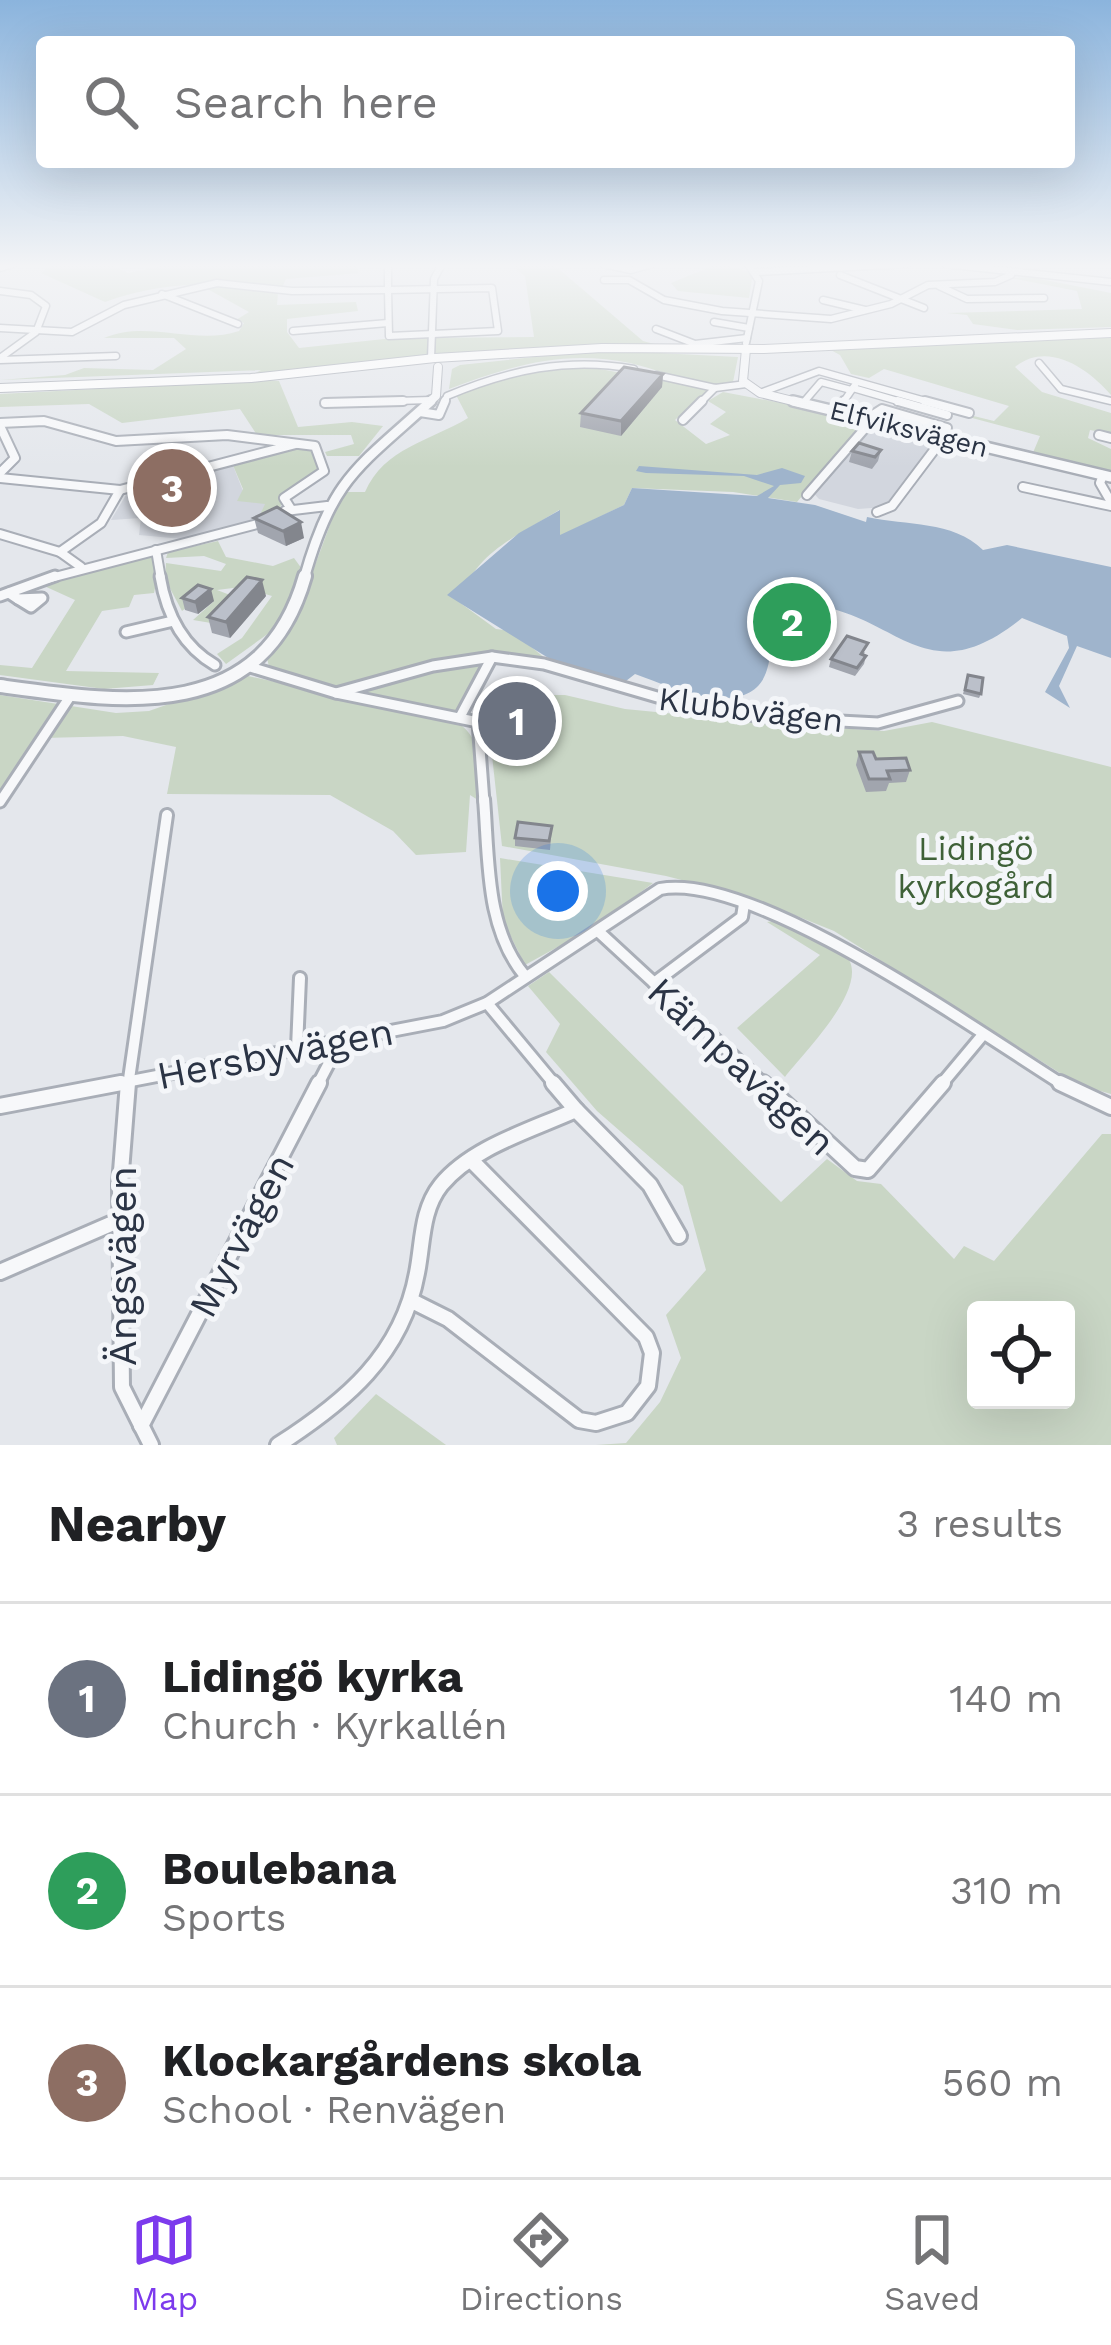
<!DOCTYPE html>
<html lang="en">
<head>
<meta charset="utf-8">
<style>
	:root { --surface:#fff; --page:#f2f2f2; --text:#202124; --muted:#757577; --line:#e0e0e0; --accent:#7c3aed }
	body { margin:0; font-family:"Work Sans",sans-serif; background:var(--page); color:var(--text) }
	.controls { position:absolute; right:36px; bottom:36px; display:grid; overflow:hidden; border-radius:12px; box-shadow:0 12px 48px #0002 }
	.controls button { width:108px; height:108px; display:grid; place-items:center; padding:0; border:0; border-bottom:3px solid var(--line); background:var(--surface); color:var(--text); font:60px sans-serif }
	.you { position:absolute; left:558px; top:891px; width:42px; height:42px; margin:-30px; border:9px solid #fff; border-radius:50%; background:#1a73e8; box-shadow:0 0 0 18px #1a73e833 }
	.badge { display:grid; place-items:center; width:78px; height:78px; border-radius:50%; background:var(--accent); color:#fff; font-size:39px; font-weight:700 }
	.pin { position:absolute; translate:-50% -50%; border:6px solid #fff; box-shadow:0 3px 12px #0006 }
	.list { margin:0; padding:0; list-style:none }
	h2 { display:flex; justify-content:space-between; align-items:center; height:156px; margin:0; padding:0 48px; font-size:51px }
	h2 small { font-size:39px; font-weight:400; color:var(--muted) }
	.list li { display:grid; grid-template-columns:78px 1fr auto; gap:36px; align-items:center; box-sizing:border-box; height:192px; padding:0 48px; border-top:3px solid var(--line) }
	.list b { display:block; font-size:45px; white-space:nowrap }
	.list p { margin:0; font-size:39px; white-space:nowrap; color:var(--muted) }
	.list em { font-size:39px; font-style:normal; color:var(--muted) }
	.icon { flex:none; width:66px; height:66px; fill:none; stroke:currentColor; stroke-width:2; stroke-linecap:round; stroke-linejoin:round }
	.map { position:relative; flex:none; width:1111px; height:1445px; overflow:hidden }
	.search { position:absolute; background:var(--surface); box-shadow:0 12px 48px #0002; left:36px; right:36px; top:36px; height:132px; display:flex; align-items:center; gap:30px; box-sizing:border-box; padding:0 42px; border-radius:12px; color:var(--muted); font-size:45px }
	.sheet { height:732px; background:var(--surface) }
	nav { display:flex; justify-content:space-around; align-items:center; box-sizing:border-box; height:168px; border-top:3px solid var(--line); background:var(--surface); font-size:33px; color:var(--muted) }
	nav a { display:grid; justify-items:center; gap:6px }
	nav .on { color:var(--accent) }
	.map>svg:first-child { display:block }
</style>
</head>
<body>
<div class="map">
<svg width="1111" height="1445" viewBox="0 0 1111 1445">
	<rect width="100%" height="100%" fill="#e4e7ec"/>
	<!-- built -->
	<g fill="#d2d6de">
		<path d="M869,420L939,438L885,507L858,509L819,499L810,489Z"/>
		<path d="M232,463L243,491L266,504L258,519L182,539L139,535L141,518L111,520L129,490Z"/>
	</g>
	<!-- green -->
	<g fill="#c9d6c5" fill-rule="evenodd">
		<path d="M52,264H108L128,273L171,264H358V273L385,271L286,279L281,290C221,281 163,281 105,302L41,273Z"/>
		<path d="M510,264H553L643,341L654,344L254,374L261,370L0,380L65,375L84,368L153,370L186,349L174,338H104C148,319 195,346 239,331L244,323L236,320L249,312L204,287L213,286L278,293L277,305L356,302L358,311L287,319V332L299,348L394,338L534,337L525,276Z"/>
		<path d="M717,264L753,272L749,298L678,291L671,283Z"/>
		<path d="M1030,277L1111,293V327L1017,330L973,324L967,315L947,313L1082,309L1077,291L1011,278Z"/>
		<path d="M1111,335V395C1089,369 1048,340 1015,367L1042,392L1111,413V434L1090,430L1088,438L1111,449V472L1032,455L1040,436L860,388L994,421L1009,406L884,369L869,378L851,374L840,355L827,348Z"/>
		<path d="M600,350L738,357L733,382L721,385C689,384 660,370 630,363C564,349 510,366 449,389L452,369L460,365Z"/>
		<path d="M568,363L702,388L707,391L675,420L706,444L730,435L710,424L726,412L708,401L723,392L866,419L797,502L733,492L632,488L624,505L560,536L559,510C515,538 476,551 459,602L496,629L512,631L552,664L486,651L457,712L270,671L267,658L296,617L342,492H365C384,448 430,441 468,418L456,395L532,369Z"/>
		<path d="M264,380L279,381L298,427L352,422L383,426L359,456H327L325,452L354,444L351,435H257L240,409L122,423L89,404L0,407V394Z"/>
		<path d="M303,446L313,448L318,474L282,497L280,511L258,519L265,504L237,501L243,489L232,463Z"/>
		<path d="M218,541L226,557L273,566L294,558L302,569L276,628L226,664L217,654L242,638L272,596L241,587L217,590L230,595L211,623L193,620L213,602L201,597L182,611L165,579L166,563L221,571L226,564L204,556L166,558L168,552Z"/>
		<path d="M153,555L159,569L154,593L134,595L129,607L102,611L66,671L159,673L153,685L104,689L0,675V665L32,668L75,600L42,585Z"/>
		<path d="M248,676L452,720C485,735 479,770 481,802L470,795L466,852L416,855L393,831L330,795L167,794L176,747L123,736L43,738L0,797V695L116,713L149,711Z"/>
		<path d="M493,695H565L625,709L790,725L884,731L932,722L1111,767V1094L1079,1085L834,931L752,898L666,876L502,846L488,719Z"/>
		<path d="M500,858L653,883L594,927L525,965L503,921Z"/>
		<path d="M773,921C794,931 823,938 842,952C879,979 803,1053 785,1077L737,1028L820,955L767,922Z"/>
		<path d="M549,972L781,1202L827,1159L857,1181L881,1184L954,1259L964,1246L994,1261L1102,1134H1111V1445H596L626,1443L660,1402L681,1358L666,1315L706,1270L683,1186L597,1111L546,1052L560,1024L528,986ZM976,1310H1066V1400H976Z"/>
		<path d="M376,1394L446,1445H337L334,1438Z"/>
	</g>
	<!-- water -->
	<path fill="#9fb4cc" d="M639,466L757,475L782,468L805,476L801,483L780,485L768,498L815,505L866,522L867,517C907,526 952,520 983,550L1007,545L1111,567V658L1077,646L1059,686L1070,708L1045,692L1069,648L1067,636L1022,618C919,701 895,603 793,604C750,617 802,709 707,697C683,694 658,682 635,674L626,681L550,659L447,595L519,533L560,510V535L624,505L632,488L757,496L774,486L744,476L646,473L636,471Z"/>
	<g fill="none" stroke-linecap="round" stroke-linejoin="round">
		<!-- minor-far4 casing -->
		<g stroke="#a9aeb7" stroke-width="9">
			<g id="minor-far4">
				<path d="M388,264V290"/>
				<path d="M603,264L631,270L652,264"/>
				<path d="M944,264L1111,282"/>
				<path d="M0,268L13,264"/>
				<path d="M757,272L907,264"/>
				<path d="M840,275L924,308"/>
				<path d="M604,280H629L664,300L722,311L831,319L891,304L928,285L995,282L1011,275"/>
				<path d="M939,286L967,299L1044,298"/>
				<path d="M492,288L498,331L389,336L388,290Z"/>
				<path d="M0,291L31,295L46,306L36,332L0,358"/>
				<path d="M162,294L238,324"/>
				<path d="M823,300L865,310"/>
				<path d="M714,322L749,328"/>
				<path d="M0,328L72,332L124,305L217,283L292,291L388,290"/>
				<path d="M656,329L695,344L747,338"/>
				<path d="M293,331L388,323"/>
				<path d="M746,343L759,281L748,264"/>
				<path d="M431,358L434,279L442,264"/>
				<path d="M0,360L116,356"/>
				<path d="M1039,363L1061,389L1111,401"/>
				<path d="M656,375L715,388L746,384"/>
				<path d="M853,388L908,404"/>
				<path d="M760,393L819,371L936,404"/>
				<path d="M325,403L431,400"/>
				<path d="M803,403L821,382L851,390"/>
				<path d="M444,404L447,396C509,370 567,357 634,369"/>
				<path d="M699,404L715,388"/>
				<path d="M842,404L855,385"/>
			</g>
		</g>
		<!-- minor-far3 casing -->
		<g stroke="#a9aeb7" stroke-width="12">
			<g id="minor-far3">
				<path d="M898,401L947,415"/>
				<path d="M925,401L969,413"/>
				<path d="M325,403L403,401"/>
				<path d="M837,411L844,401"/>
				<path d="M420,412L439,415L445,401"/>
				<path d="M868,418L882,409L947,428L940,436"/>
				<path d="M683,420L702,401"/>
				<path d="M0,423L44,421L116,441L227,435L315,446L324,471L284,498L291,509"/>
				<path d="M0,426L15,458L0,473"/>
				<path d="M1099,435L1111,438"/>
				<path d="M1103,475L1100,483L1111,502"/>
				<path d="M0,478L120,490"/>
				<path d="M1023,487L1111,506"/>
				<path d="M807,495L873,419"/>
				<path d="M285,511L327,506"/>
				<path d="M877,512L892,506L944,437"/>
				<path d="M0,534L60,552L81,567"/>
				<path d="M156,550L161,579"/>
				<path d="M60,552L101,523L120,490L296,444"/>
				<path d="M47,579L265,522"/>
			</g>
		</g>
		<!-- minor-far2 casing -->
		<g stroke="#a9aeb7" stroke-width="15">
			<g id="minor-far2">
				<path d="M160,576C166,612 182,646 215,665"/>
				<path d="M9,593L18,599"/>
				<path d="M0,596L55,576"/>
				<path d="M42,598L31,607L18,599Z"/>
				<path d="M126,632L173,621"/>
				<path d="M247,666L336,693L478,722L484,802"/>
				<path d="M336,693L433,666L492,657L544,664L688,706L764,717L878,723L958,701"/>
				<path d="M461,715L492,657"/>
				<path d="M0,802L69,698"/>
			</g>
		</g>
		<!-- minor-far1 casing -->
		<g stroke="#a9aeb7" stroke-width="16">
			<g id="minor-far1">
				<path d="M484,799C489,859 485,928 525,976"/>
				<path d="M599,932L766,1086"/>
				<path d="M654,983L742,917L744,904"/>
				<path d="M487,1003L556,1086"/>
				<path d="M297,1048L300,978"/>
				<path d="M105,1086L443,1021L487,1003L660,889C754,871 981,1034 1065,1086"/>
				<path d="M128,1086L167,815"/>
				<path d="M317,1086L340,1042"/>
				<path d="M940,1086L981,1037"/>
			</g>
		</g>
		<!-- minor casing -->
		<g stroke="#a9aeb7" stroke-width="20">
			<g id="minor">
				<path d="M128,1083L120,1184L122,1387L151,1445"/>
				<path d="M763,1083L855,1168L868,1170L943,1083"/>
				<path d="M1060,1083L1111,1107"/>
				<path d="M0,1106L121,1083"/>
				<path d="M576,1110L650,1185L679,1236"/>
				<path d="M0,1272L120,1220"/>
				<path d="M412,1301L448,1319L579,1420L596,1423L627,1413L648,1386L652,1353L646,1337L473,1162"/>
				<path d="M141,1426L319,1083"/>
				<path d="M278,1445C345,1402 402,1355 417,1273C423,1243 421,1210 441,1185C472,1147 532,1130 576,1110L553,1083"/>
			</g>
		</g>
		<!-- tertiary-far2 casing -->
		<g stroke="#a9aeb7" stroke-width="10">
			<g id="tertiary-far2">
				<path d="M746,349L743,381L760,393L805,404"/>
				<path d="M427,404L436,396L438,367"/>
			</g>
		</g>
		<!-- tertiary-far1 casing -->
		<g stroke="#a9aeb7" stroke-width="14">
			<g id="tertiary-far1">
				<path d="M793,401L1111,477"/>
				<path d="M304,579C332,478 357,468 431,401"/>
			</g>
		</g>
		<!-- tertiary casing -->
		<g stroke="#a9aeb7" stroke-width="18">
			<path id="tertiary" d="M0,686C123,703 263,725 305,576"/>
		</g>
		<!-- secondary casing -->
		<g stroke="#a9aeb7" stroke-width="10">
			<path id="secondary" d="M0,388L251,378L435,358L602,348L764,349L1111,333"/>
		</g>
		<!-- minor-far4 -->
		<use href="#minor-far4" stroke="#f7f8fa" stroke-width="6"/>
		<!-- minor-far3 -->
		<use href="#minor-far3" stroke="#f7f8fa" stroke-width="8"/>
		<!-- minor-far2 -->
		<use href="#minor-far2" stroke="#f7f8fa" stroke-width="9"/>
		<!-- minor-far1 -->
		<use href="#minor-far1" stroke="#f7f8fa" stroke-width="10"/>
		<!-- minor -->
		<use href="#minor" stroke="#f7f8fa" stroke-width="14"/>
		<!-- tertiary-far2 -->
		<use href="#tertiary-far2" stroke="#f7f8fa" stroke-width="8"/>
		<!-- tertiary-far1 -->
		<use href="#tertiary-far1" stroke="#f7f8fa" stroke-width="9"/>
		<!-- tertiary -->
		<use href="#tertiary" stroke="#f7f8fa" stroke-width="12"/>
		<!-- secondary -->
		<use href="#secondary" stroke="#fff" stroke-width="8"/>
	</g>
	<!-- wall -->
	<g fill="#a1a5ae">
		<path d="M663,374L662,387L621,436L580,427L581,413Z"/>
		<path d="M881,450L878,461L872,469L849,462L852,451Z"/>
		<path d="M254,518L304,538L286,546L258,533Z"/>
		<path d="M266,596L230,638L212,633L208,617Z"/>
		<path d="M795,597L816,616L799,620L792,613Z"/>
		<path d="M182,598L214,601L198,614L185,610Z"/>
		<path d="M865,652L863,655L866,656L864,664L855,676L829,667L831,659Z"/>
		<path d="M968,675L981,694L979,698L963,694Z"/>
		<path d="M532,701L530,726L502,724L501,707Z"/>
		<path d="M859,752L910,770L906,782L889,783L886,791L866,792L856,765Z"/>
		<path d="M552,826L550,850L515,846V838Z"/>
	</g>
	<!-- shaded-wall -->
	<g fill="#83868d">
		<path d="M663,374L662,387L621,436V421Z"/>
		<path d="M301,522L304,538L286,546L283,531Z"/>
		<path d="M262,580L266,596L230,638L226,622Z"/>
		<path d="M211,589L214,601L198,614L195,602Z"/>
		<path d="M820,600L816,616L799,620L802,604Z"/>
	</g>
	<!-- building -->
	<g fill="#bbc0ca" stroke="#83868d" stroke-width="3">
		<path d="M624,367L663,374L621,421L581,413Z"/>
		<path d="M859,443L881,450L875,457L852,451Z"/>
		<path d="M277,507L301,522L283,531L254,518Z"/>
		<path d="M247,577L262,580L226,622L208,617Z"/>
		<path d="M198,585L211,589L195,602L182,598Z"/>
		<path d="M811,592L820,600L802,604L795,597Z"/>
		<path d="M847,636L868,643L861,654L866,656L857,668L831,659Z"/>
		<path d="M968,675L983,678L981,694L965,690Z"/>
		<path d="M520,695L532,701L530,709L501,707L503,699L519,700Z"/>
		<path d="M859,752H873L876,759L906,758L910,770L887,771L890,779H869Z"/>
		<path d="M518,822L552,826L549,841L515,838Z"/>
	</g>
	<!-- sky -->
	<linearGradient id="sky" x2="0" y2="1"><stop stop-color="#8bb4dd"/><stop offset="0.57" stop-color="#f3f4f6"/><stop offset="1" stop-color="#f3f4f6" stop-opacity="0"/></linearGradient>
	<rect width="1111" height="467" fill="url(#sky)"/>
	<g text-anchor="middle" stroke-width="10" stroke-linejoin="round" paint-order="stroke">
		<!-- far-street labels -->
		<g font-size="27" fill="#2b3445" stroke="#f4f6f9">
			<text transform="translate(909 429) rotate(14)" y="9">Elfviksvägen</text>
		</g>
		<!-- street labels -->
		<g font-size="33" fill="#2b3445" stroke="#f4f6f9">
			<text transform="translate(751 709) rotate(7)" y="12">Klubbvägen</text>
		</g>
		<!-- park labels -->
		<g font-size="33" fill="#3f6138" stroke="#f4f6f9">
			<text x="976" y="860">Lidingö<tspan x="976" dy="38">kyrkogård</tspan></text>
		</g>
		<!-- near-street labels -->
		<g font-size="39" fill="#2b3445" stroke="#f4f6f9">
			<text transform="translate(275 1053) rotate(-11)" y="14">Hersbyvägen</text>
			<text transform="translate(742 1066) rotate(43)" y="14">Kämpavägen</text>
			<text transform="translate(241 1235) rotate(-62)" y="14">Myrvägen</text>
			<text transform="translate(122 1266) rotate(-90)" y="14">Ängsvägen</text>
		</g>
	</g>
</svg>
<div class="controls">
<button><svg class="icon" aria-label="locate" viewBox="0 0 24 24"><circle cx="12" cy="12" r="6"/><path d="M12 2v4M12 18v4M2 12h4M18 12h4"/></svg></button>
</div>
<div class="you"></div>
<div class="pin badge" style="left:517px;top:721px;background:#6b7280">1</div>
<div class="pin badge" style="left:792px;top:622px;background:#2e9e5b">2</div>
<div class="pin badge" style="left:172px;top:488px;background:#8d6e63">3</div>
<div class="search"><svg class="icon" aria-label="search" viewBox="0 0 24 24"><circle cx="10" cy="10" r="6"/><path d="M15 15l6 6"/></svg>Search here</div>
</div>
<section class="sheet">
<h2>Nearby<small>3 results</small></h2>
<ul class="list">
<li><span class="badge" style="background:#6b7280">1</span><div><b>Lidingö kyrka</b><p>Church · Kyrkallén</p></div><em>140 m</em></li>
<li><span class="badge" style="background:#2e9e5b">2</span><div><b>Boulebana</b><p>Sports</p></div><em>310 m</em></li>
<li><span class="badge" style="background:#8d6e63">3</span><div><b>Klockargårdens skola</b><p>School · Renvägen</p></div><em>560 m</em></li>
</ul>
</section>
<nav>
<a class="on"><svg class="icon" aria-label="map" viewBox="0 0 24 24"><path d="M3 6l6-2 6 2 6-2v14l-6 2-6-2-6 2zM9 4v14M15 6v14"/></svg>Map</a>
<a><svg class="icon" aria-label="directions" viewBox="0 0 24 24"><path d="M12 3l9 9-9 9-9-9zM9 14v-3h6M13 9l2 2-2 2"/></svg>Directions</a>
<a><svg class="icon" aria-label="saved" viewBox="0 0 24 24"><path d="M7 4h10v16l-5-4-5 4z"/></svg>Saved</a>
</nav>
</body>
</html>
